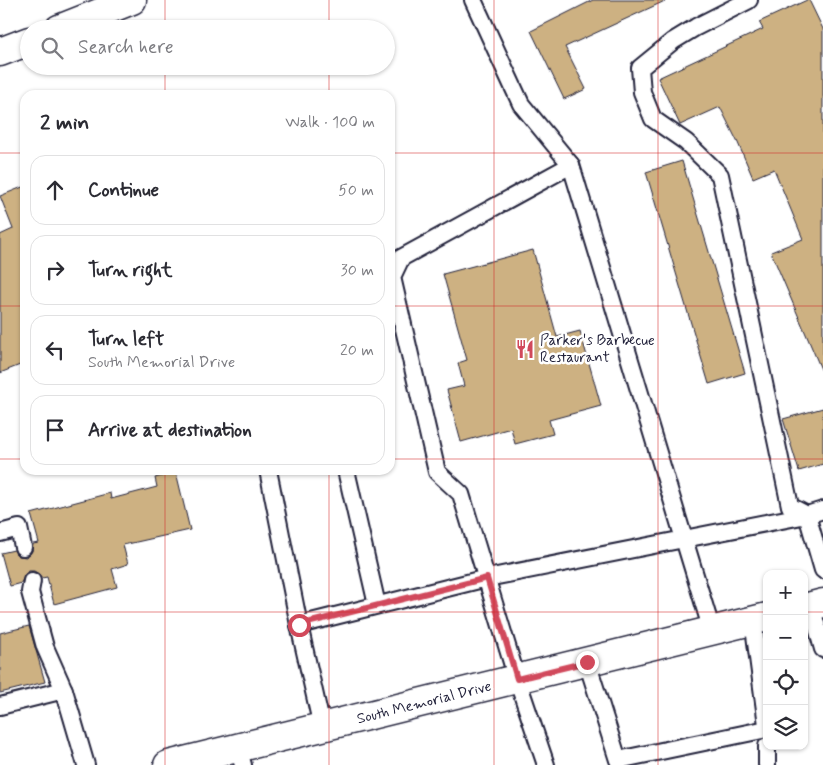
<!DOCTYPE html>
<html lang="en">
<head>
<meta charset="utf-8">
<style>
	:root { --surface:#fff; --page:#f2f2f3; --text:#2b2b33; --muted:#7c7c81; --line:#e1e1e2 }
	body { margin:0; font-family:Mynerve,sans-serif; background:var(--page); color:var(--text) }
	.controls { position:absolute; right:15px; bottom:15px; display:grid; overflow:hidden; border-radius:10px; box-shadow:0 1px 4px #0004 }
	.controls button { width:45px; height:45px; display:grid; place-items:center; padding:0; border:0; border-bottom:1px solid var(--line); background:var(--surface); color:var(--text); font:25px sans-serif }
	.stop { position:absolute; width:15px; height:15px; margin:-11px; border:4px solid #d1495b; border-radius:50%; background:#fff }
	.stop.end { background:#d1495b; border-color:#fff; box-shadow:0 1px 5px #0008 }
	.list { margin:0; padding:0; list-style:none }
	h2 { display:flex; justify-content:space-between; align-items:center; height:65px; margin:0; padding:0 20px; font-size:21px }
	h2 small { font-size:16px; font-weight:400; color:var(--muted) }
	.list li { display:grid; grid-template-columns:32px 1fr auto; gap:15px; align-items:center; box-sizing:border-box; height:70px; margin:0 10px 10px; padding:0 10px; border:1px solid var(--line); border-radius:15px }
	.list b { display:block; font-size:19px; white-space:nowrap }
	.list p { margin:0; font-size:16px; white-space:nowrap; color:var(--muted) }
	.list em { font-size:16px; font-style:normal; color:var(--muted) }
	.icon { flex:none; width:28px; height:28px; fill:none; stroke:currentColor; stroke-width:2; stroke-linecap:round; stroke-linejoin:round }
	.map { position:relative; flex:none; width:823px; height:765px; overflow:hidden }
	.search { position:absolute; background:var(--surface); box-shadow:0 1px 4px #0004; left:20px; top:20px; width:375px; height:55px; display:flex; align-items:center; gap:12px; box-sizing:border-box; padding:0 18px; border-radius:28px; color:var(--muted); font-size:19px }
	.panel { position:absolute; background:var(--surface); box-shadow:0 1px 4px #0004; left:20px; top:90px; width:375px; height:385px; border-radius:15px }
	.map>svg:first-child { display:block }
</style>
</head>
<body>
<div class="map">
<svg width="823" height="765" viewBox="0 0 823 765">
	<rect width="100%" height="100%" fill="#fff"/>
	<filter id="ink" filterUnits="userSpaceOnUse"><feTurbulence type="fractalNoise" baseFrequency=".02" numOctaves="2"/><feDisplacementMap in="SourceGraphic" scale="10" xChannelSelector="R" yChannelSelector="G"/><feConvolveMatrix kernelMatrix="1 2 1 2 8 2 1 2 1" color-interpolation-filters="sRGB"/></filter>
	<g filter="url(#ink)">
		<!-- building -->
		<g fill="#cdb182" stroke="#22223b">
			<path d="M593,0H667L565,47L586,89L564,99L531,31Z"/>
			<path d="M807,0H809L823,29V374L771,252L803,239L774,169L753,178L738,143L720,107L680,125L658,78L763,29L759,22Z"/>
			<path d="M682,161L745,373L709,384L646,172Z"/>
			<path d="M25,186V363L0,373V235L13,229L0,196Z"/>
			<path d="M533,250L557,337L580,331L601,406L549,420L553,434L515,444L511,428L461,442L447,390L464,386L458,363L467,360L443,274Z"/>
			<path d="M823,408V464L799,471L783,419Z"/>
			<path d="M176,472L190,530L123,545L128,564L112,569L117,587L54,604L47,577L42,578L39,574L34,571H29L25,574L21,583L10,586L1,553L14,550L16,554L19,556L26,557L30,554L32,551L33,544L39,543L31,514L110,493L111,499L157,487L155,478Z"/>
			<path d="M29,626L45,682L0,693V633Z"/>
		</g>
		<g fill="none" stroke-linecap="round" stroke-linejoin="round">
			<!-- lane casing -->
			<g stroke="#22223b" stroke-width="20">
				<g id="lane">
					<path d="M749,0L696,27L673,41L640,68L642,92L653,119L686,142L720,175L790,506L807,515L823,510"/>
					<path d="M268,470L299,625"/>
					<path d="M346,470L377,605"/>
					<path d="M0,533L19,528L23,547"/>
					<path d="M32,581L30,592L45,647L64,690"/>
					<path d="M811,606L823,649"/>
					<path d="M753,620L767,725"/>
					<path d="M712,631L684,539L807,515L823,570"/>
					<path d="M587,662L618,760L767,729"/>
					<path d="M0,706L64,690L86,765"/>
					<path d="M322,727L299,625L487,578L684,539L571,165L521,104L473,0"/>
					<path d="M238,748L243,765"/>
					<path d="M546,765L517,679L461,494L437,472L392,277L401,258L571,165"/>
					<path d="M767,765V746"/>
				</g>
			</g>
			<!-- street casing -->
			<g stroke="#22223b" stroke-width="31">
				<g id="street">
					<path d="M59,29L132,0"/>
					<path d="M0,52L29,41"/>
				</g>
			</g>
			<!-- primary casing -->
			<g stroke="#22223b" stroke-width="31">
				<g id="primary">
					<path d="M804,608L823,603"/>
					<path d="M168,765L767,617"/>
				</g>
			</g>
			<!-- lane -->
			<use href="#lane" stroke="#fff" stroke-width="16"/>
			<!-- street -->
			<use href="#street" stroke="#fff" stroke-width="28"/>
			<!-- primary -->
			<use href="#primary" stroke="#fff" stroke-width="28"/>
		</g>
	</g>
	<g fill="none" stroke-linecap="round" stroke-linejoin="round" filter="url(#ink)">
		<!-- route -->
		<path stroke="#d1495b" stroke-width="6" d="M299,625L487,578L517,679L587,662"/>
	</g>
	<!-- grid -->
	<path fill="none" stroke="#d62828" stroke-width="1" stroke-opacity="0.55" d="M165,0V29M329,0V29M494,0V765M658,0V765M165,66V95M329,66V95M0,153H25M390,153H823M0,306H25M390,306H823M0,459H25M390,459H823M165,470V765M329,470V765M0,612H767M804,612H823"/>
	<!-- icons -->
	<defs>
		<g id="restaurant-bare" transform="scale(1.5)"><path d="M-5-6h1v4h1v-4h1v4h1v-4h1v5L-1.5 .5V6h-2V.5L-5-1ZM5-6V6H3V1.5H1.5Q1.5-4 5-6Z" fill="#d1495b" stroke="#fff" stroke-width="2.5" paint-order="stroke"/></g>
	</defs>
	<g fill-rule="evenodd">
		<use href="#restaurant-bare" x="525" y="349"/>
	</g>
	<g text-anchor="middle" stroke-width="5" stroke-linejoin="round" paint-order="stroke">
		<!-- poi labels -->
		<g font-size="15" fill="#22223b" stroke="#fff" text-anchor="start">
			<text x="540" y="345">Parker's Barbecue<tspan x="540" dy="17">Restaurant</tspan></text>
		</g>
		<!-- street labels -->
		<g font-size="15" fill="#22223b" stroke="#fff">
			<text transform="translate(424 702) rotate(-14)" y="5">South Memorial Drive</text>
		</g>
	</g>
</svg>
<div class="controls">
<button>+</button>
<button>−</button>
<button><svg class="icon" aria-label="locate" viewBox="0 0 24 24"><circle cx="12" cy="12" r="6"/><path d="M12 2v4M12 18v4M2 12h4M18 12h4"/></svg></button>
<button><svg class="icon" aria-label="layers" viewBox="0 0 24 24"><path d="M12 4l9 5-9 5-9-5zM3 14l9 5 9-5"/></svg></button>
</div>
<div class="stop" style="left:299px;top:625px"></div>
<div class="stop end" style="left:587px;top:662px"></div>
<div class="search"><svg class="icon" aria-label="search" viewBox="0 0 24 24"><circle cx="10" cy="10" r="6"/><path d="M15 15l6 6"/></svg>Search here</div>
<section class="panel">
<h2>2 min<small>Walk · 100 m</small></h2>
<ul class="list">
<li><svg class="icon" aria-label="ahead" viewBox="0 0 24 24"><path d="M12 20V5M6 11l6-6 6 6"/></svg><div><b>Continue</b></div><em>50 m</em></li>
<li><svg class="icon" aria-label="right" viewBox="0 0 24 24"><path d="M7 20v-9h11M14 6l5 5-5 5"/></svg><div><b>Turn right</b></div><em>30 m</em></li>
<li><svg class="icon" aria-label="left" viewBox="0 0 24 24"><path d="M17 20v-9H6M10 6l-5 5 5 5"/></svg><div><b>Turn left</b><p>South Memorial Drive</p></div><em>20 m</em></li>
<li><svg class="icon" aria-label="arrive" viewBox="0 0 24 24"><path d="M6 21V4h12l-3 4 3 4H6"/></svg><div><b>Arrive at destination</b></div></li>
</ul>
</section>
</div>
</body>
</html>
